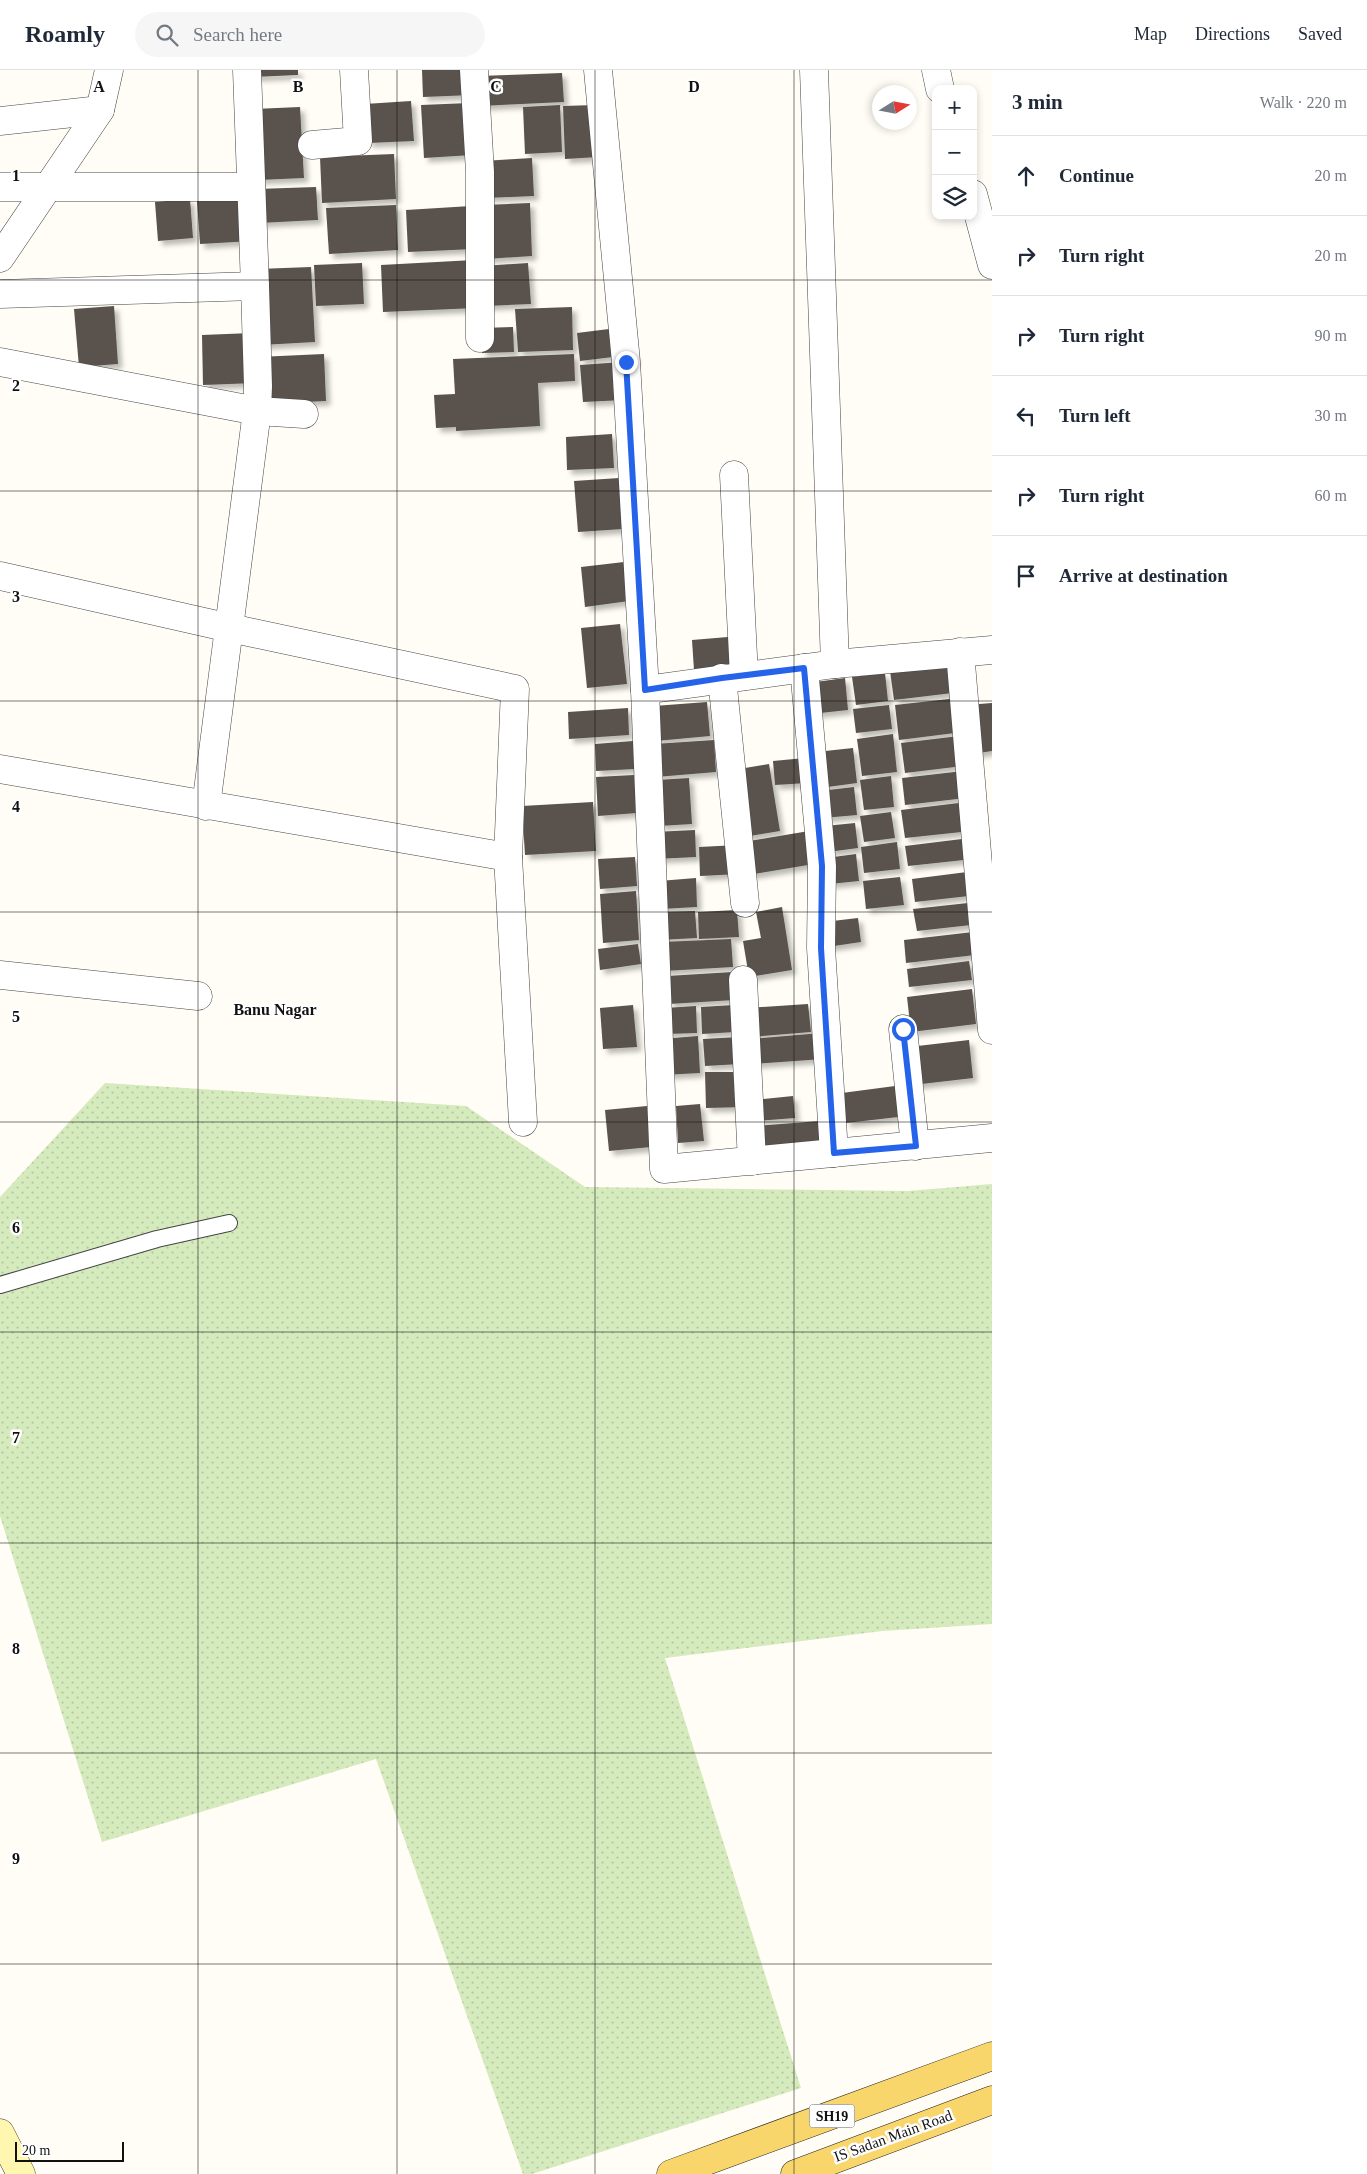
<!DOCTYPE html>
<html lang="en">
<head>
<meta charset="utf-8">
<style>
	:root { --surface:#fff; --page:#f6f6f7; --text:#1f2937; --muted:#747a83; --line:#e0e1e3 }
	body { margin:0; font-family:Georgia,serif; background:var(--page); color:var(--text) }
	.controls { position:absolute; right:15px; top:15px; display:grid; overflow:hidden; border-radius:10px; box-shadow:0 2px 8px #0003 }
	.controls button { width:45px; height:45px; display:grid; place-items:center; padding:0; border:0; border-bottom:1px solid var(--line); background:var(--surface); color:var(--text); font:25px sans-serif }
	.compass { position:absolute; left:872px; top:15px; width:45px; height:45px; border-radius:50%; background:var(--surface); box-shadow:0 2px 8px #0003; rotate:79deg }
	.scale { position:absolute; left:15px; bottom:12px; width:109px; box-sizing:border-box; padding-left:5px; border:2px solid #111; border-top:0; font-size:14px; line-height:18px; white-space:nowrap; color:#111; -webkit-text-stroke:4px #fff; paint-order:stroke }
	.stop { position:absolute; width:15px; height:15px; margin:-11px; border:4px solid #2563eb; border-radius:50%; background:#fff }
	.stop.end { background:#2563eb; border-color:#fff; box-shadow:0 1px 5px #0008 }
	.list { margin:0; padding:0; list-style:none }
	h2 { display:flex; justify-content:space-between; align-items:center; height:65px; margin:0; padding:0 20px; font-size:21px }
	h2 small { font-size:16px; font-weight:400; color:var(--muted) }
	.list li { display:grid; grid-template-columns:32px 1fr auto; gap:15px; align-items:center; box-sizing:border-box; height:80px; padding:0 20px; border-top:1px solid var(--line) }
	.list b { display:block; font-size:19px; white-space:nowrap }
	.list em { font-size:16px; font-style:normal; color:var(--muted) }
	.icon { flex:none; width:28px; height:28px; fill:none; stroke:currentColor; stroke-width:2; stroke-linecap:round; stroke-linejoin:round }
	.map { position:relative; flex:none; width:992px; height:2104px; overflow:hidden }
	header { display:flex; align-items:center; gap:30px; box-sizing:border-box; height:70px; padding:0 25px; background:var(--surface); border-bottom:1px solid var(--line) }
	header strong { font-size:24px }
	nav { display:flex; gap:28px; margin-inline-start:auto; font-size:18px }
	.search { width:350px; height:45px; background:var(--page); display:flex; align-items:center; gap:12px; box-sizing:border-box; padding:0 18px; border-radius:28px; color:var(--muted); font-size:19px }
	main { display:flex }
	aside { flex:1; background:var(--surface) }
	.map>svg:first-child { display:block }
</style>
</head>
<body>
<header>
<strong>Roamly</strong>
<div class="search"><svg class="icon" aria-label="search" viewBox="0 0 24 24"><circle cx="10" cy="10" r="6"/><path d="M15 15l6 6"/></svg>Search here</div>
<nav><a>Map</a><a>Directions</a><a>Saved</a></nav>
</header>
<main>
<div class="map">
<svg width="992" height="2104" viewBox="0 0 992 2104">
	<defs>
		<pattern id="grass-dots" width="8" height="8" patternUnits="userSpaceOnUse" patternTransform="scale(1.25)"><rect width="8" height="8" fill="#d5ebbd"/><path d="M2 2h.1M6 6h.1" fill="none" stroke="#b6c8a1" stroke-width="1.8" stroke-linecap="round"/></pattern>
		<filter id="shadow"><feDropShadow dx="4.5" dy="4.5" stdDeviation="2.5" flood-color="#0004"/></filter>
	</defs>
	<rect width="100%" height="100%" fill="#fffdf5"/>
	<!-- grass -->
	<path fill="url(#grass-dots)" d="M105,1013L466,1036L585,1117L908,1121L992,1114V1554L882,1561L665,1588L801,2018L532,2104H523L376,1689L102,1772L0,1446V1127Z"/>
	<!-- building -->
	<g fill="#5a524d" filter="url(#shadow)">
		<path d="M252,0H298V5L253,7Z"/>
		<path d="M422,0H471L472,25L423,27Z"/>
		<path d="M562,3L564,32L481,36L479,6Z"/>
		<path d="M411,31L414,71L368,73L365,34Z"/>
		<path d="M469,33L472,85L424,88L421,35Z"/>
		<path d="M560,35L562,82L525,84L523,37Z"/>
		<path d="M595,35L598,87L565,89L563,36Z"/>
		<path d="M300,37L304,108L258,110L254,39Z"/>
		<path d="M394,84L396,129L322,133L320,87Z"/>
		<path d="M532,88L534,126L485,128L483,91Z"/>
		<path d="M316,117L318,150L259,153L257,119Z"/>
		<path d="M248,127L252,171L200,174L197,131Z"/>
		<path d="M190,129L193,168L158,171L155,132Z"/>
		<path d="M530,133L532,186L486,189L483,135Z"/>
		<path d="M396,135L398,180L329,184L326,138Z"/>
		<path d="M471,136L474,179L408,182L406,140Z"/>
		<path d="M474,190L476,238L383,242L381,195Z"/>
		<path d="M362,193L364,234L316,236L314,195Z"/>
		<path d="M528,193L531,234L485,236L483,196Z"/>
		<path d="M311,197L315,272L261,275L258,199Z"/>
		<path d="M114,236L118,294L79,297L74,239Z"/>
		<path d="M572,237L573,280L518,282L515,239Z"/>
		<path d="M513,257L514,282L482,283L481,258Z"/>
		<path d="M617,258L621,286L580,291L577,263Z"/>
		<path d="M252,263L255,313L203,315L202,265Z"/>
		<path d="M324,284L326,331L260,334L258,287Z"/>
		<path d="M574,284L575,311L538,313L540,356L456,361V357L436,358L434,325L455,324L453,289Z"/>
		<path d="M622,292L624,330L583,332L580,295Z"/>
		<path d="M612,364L614,398L567,400L566,367Z"/>
		<path d="M619,408L623,459L578,462L574,411Z"/>
		<path d="M624,492L629,531L585,537L581,497Z"/>
		<path d="M620,554L627,614L587,618L581,558Z"/>
		<path d="M728,567L730,597L694,600L692,570Z"/>
		<path d="M958,594L961,622L894,630L890,601Z"/>
		<path d="M885,603L888,631L856,635L852,607Z"/>
		<path d="M845,608L848,640L811,644L808,613Z"/>
		<path d="M958,628L963,662L899,670L895,635Z"/>
		<path d="M707,632L710,666L656,671L654,636Z"/>
		<path d="M992,633V681L972,684L967,635Z"/>
		<path d="M889,635L892,659L856,663L853,639Z"/>
		<path d="M628,638L629,665L569,669L568,642Z"/>
		<path d="M893,664L897,702L862,706L857,669Z"/>
		<path d="M959,666L963,696L905,703L901,673Z"/>
		<path d="M714,670L716,702L656,707L654,674Z"/>
		<path d="M633,671L635,699L596,701L595,674Z"/>
		<path d="M853,678L857,713L820,718L816,682Z"/>
		<path d="M805,688L807,713L775,715L773,691Z"/>
		<path d="M769,694L780,761L744,767L733,700Z"/>
		<path d="M963,701L966,728L905,735L902,708Z"/>
		<path d="M634,705L637,743L598,746L596,707Z"/>
		<path d="M891,706L894,737L864,740L860,710Z"/>
		<path d="M689,708L692,754L659,756L657,710Z"/>
		<path d="M854,717L857,745L823,748L820,721Z"/>
		<path d="M593,732L596,781L525,785L522,736Z"/>
		<path d="M967,732L971,761L905,768L901,740Z"/>
		<path d="M891,742L895,768L864,772L860,746Z"/>
		<path d="M855,753L858,778L828,782L825,756Z"/>
		<path d="M695,760L696,787L655,789L654,762Z"/>
		<path d="M815,760L820,793L748,805L743,772Z"/>
		<path d="M970,768L973,789L908,796L905,776Z"/>
		<path d="M897,772L900,799L864,803L861,777Z"/>
		<path d="M738,775L739,804L700,806L699,777Z"/>
		<path d="M856,784L859,811L830,814L826,788Z"/>
		<path d="M635,787L637,816L600,819L598,789Z"/>
		<path d="M975,801L978,825L915,832L912,809Z"/>
		<path d="M900,807L904,835L866,839L863,811Z"/>
		<path d="M696,808L697,837L661,839L659,811Z"/>
		<path d="M636,821L639,870L603,873L600,824Z"/>
		<path d="M968,833L971,855L917,861L913,839Z"/>
		<path d="M782,837L792,900L749,907L743,871L761,868L756,842Z"/>
		<path d="M737,840L739,867L699,869L698,842Z"/>
		<path d="M695,841L697,868L659,870L658,842Z"/>
		<path d="M858,848L861,872L827,877L824,852Z"/>
		<path d="M973,862L975,885L906,893L904,870Z"/>
		<path d="M731,869L733,897L664,901L662,872Z"/>
		<path d="M638,874L641,894L600,900L598,879Z"/>
		<path d="M969,891L972,910L909,917L907,899Z"/>
		<path d="M733,902L734,930L669,934L667,906Z"/>
		<path d="M972,919L976,954L911,962L907,927Z"/>
		<path d="M808,934L811,962L750,967L747,938Z"/>
		<path d="M633,935L637,977L603,979L600,938Z"/>
		<path d="M734,935L735,962L702,964L701,937Z"/>
		<path d="M696,936L697,963L666,964L665,938Z"/>
		<path d="M821,963L823,989L753,994L751,969Z"/>
		<path d="M698,966L700,1003L663,1005L661,969Z"/>
		<path d="M739,967L740,994L705,996L703,969Z"/>
		<path d="M969,970L973,1008L913,1015L909,977Z"/>
		<path d="M705,1002H744L745,1037L706,1038Z"/>
		<path d="M895,1016L898,1047L846,1053L842,1023Z"/>
		<path d="M793,1026L795,1048L756,1051L754,1030Z"/>
		<path d="M700,1034L704,1071L678,1073L676,1036Z"/>
		<path d="M647,1036L651,1077L609,1081L605,1040Z"/>
		<path d="M820,1051L822,1080L757,1086L755,1056Z"/>
	</g>
	<g fill="none" stroke-linecap="round" stroke-linejoin="round">
		<!-- lane casing -->
		<g stroke="#444" stroke-width="18">
			<path id="lane" d="M0,1215L157,1169L229,1153"/>
		</g>
		<!-- street casing -->
		<g stroke="#444" stroke-width="29">
			<g id="street">
				<path d="M474,0L480,102V268"/>
				<path d="M598,0L626,292L645,620L664,1099L992,1068"/>
				<path d="M814,0L835,594"/>
				<path d="M936,0L940,19"/>
				<path d="M0,51L100,40"/>
				<path d="M312,75L358,71L354,0"/>
				<path d="M0,117H251"/>
				<path d="M973,124L992,195"/>
				<path d="M0,188L100,40L109,0"/>
				<path d="M0,224L255,216"/>
				<path d="M0,292L257,341L304,344"/>
				<path d="M734,405L744,606"/>
				<path d="M0,506L230,558L515,619L508,787L523,1052"/>
				<path d="M960,582L992,960"/>
				<path d="M804,598L822,796L821,878L834,1083"/>
				<path d="M722,608L745,833"/>
				<path d="M645,620L835,594L992,580"/>
				<path d="M0,699L508,787"/>
				<path d="M206,736L257,341L258,316L255,216L247,0"/>
				<path d="M0,905L198,926"/>
				<path d="M743,910L752,1091"/>
				<path d="M903,959L915,1076"/>
			</g>
		</g>
		<!-- secondary casing -->
		<g stroke="#333" stroke-width="29">
			<path id="secondary" d="M0,2063L21,2104"/>
		</g>
		<!-- primary casing -->
		<g stroke="#222" stroke-width="29">
			<g id="primary">
				<path d="M671,2104L992,1986"/>
				<path d="M795,2104L992,2030"/>
			</g>
		</g>
		<!-- lane -->
		<use href="#lane" stroke="#fff" stroke-width="16"/>
		<!-- street -->
		<use href="#street" stroke="#fff" stroke-width="28"/>
		<!-- secondary -->
		<use href="#secondary" stroke="#fff6b0" stroke-width="28"/>
		<!-- primary -->
		<use href="#primary" stroke="#f9d66b" stroke-width="28"/>
	</g>
	<g fill="none" stroke-linecap="round" stroke-linejoin="round">
		<!-- route -->
		<path stroke="#2563eb" stroke-width="6" d="M626,292L645,620L722,608L804,598L822,796L821,878L834,1083L916,1076L903,959"/>
	</g>
	<!-- grid -->
	<path fill="none" stroke="#111" stroke-width="1" stroke-opacity="0.55" d="M198,0V2104M397,0V2104M595,0V2104M794,0V2104M0,210H992M0,421H992M0,631H992M0,842H992M0,1052H992M0,1262H992M0,1473H992M0,1683H992M0,1894H992"/>
	<g text-anchor="middle" stroke-width="5" stroke-linejoin="round" paint-order="stroke">
		<!-- shield labels -->
		<rect fill="#fff" stroke="#585858" stroke-width="1" x="809.5" y="2034.5" width="45" height="23" rx="4"/>
		<g font-size="14" font-weight="bold" fill="#111">
			<text x="832" y="2051">SH19</text>
		</g>
		<!-- street labels -->
		<g font-size="15" fill="#111" stroke="#fff">
			<text transform="translate(893 2066) rotate(-20)" y="5">IS Sadan Main Road</text>
		</g>
		<!-- neighbourhood labels -->
		<g font-size="16" font-weight="bold" fill="#111" stroke="#fff">
			<text x="275" y="945">Banu Nagar</text>
		</g>
	</g>
	<g font-size="16" text-anchor="middle" font-weight="bold" fill="#111" stroke="#fff" stroke-width="5" stroke-linejoin="round" paint-order="stroke">
		<text x="99" y="22">A</text>
		<text x="298" y="22">B</text>
		<text x="496" y="22">C</text>
		<text x="694" y="22">D</text>
		<text x="16" y="111">1</text>
		<text x="16" y="321">2</text>
		<text x="16" y="532">3</text>
		<text x="16" y="742">4</text>
		<text x="16" y="952">5</text>
		<text x="16" y="1163">6</text>
		<text x="16" y="1373">7</text>
		<text x="16" y="1584">8</text>
		<text x="16" y="1794">9</text>
	</g>
</svg>
<div class="controls">
<button>+</button>
<button>−</button>
<button><svg class="icon" aria-label="layers" viewBox="0 0 24 24"><path d="M12 4l9 5-9 5-9-5zM3 14l9 5 9-5"/></svg></button>
</div>
<svg class="compass" viewBox="-18 -18 36 36"><path d="M0-13l5 13h-10z" fill="#e53935"/><path d="M0 13l5-13h-10z" fill="#747a83"/></svg>
<div class="scale">20 m</div>
<div class="stop" style="left:903px;top:959px"></div>
<div class="stop end" style="left:626px;top:292px"></div>
</div>
<aside>
<h2>3 min<small>Walk · 220 m</small></h2>
<ul class="list">
<li><svg class="icon" aria-label="ahead" viewBox="0 0 24 24"><path d="M12 20V5M6 11l6-6 6 6"/></svg><div><b>Continue</b></div><em>20 m</em></li>
<li><svg class="icon" aria-label="right" viewBox="0 0 24 24"><path d="M7 20v-9h11M14 6l5 5-5 5"/></svg><div><b>Turn right</b></div><em>20 m</em></li>
<li><svg class="icon" aria-label="right" viewBox="0 0 24 24"><path d="M7 20v-9h11M14 6l5 5-5 5"/></svg><div><b>Turn right</b></div><em>90 m</em></li>
<li><svg class="icon" aria-label="left" viewBox="0 0 24 24"><path d="M17 20v-9H6M10 6l-5 5 5 5"/></svg><div><b>Turn left</b></div><em>30 m</em></li>
<li><svg class="icon" aria-label="right" viewBox="0 0 24 24"><path d="M7 20v-9h11M14 6l5 5-5 5"/></svg><div><b>Turn right</b></div><em>60 m</em></li>
<li><svg class="icon" aria-label="arrive" viewBox="0 0 24 24"><path d="M6 21V4h12l-3 4 3 4H6"/></svg><div><b>Arrive at destination</b></div></li>
</ul>
</aside>
</main>
</body>
</html>
